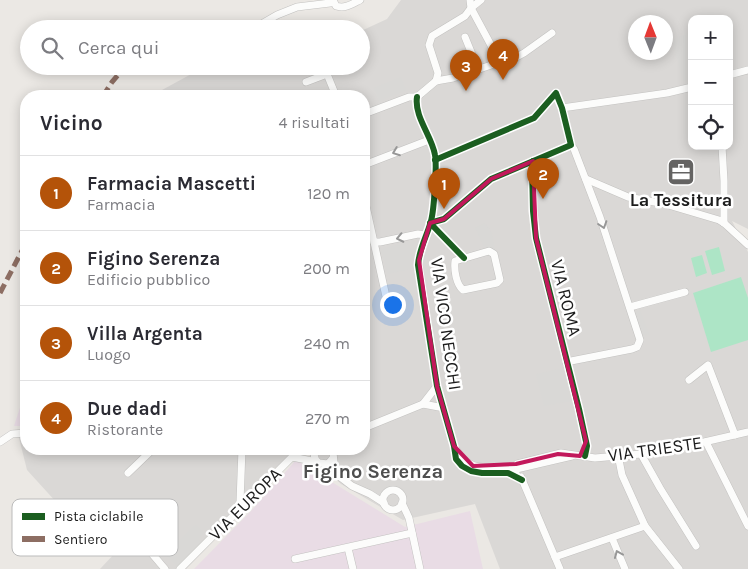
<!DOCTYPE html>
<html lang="it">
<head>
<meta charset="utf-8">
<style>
	:root { --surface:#fff; --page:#f2f2f3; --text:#2b2b33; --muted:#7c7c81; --line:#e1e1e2; --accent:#b45309 }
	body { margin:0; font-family:Karla,sans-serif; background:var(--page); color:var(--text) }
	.controls { position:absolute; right:15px; top:15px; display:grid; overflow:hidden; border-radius:10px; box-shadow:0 2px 12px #0003 }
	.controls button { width:45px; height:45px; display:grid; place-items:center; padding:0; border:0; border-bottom:1px solid var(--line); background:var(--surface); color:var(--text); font:25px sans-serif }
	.compass { position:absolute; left:628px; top:15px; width:45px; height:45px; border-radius:50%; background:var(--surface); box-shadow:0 2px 12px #0003; rotate:359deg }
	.you { position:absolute; left:392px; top:304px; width:18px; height:18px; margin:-12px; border:4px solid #fff; border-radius:50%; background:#1a73e8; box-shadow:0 0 0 8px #1a73e833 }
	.badge { display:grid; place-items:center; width:32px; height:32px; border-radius:50%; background:var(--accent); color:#fff; font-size:16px; font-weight:700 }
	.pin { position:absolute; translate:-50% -41px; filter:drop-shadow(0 1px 2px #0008) }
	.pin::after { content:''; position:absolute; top:26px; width:18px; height:15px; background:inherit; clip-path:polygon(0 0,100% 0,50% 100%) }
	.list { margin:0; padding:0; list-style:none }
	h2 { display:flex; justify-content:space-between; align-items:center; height:65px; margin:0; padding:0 20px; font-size:21px }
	h2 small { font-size:16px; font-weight:400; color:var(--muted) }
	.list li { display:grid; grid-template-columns:32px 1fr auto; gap:15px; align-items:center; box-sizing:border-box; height:75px; padding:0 20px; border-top:1px solid var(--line) }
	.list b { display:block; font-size:19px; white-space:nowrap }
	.list p { margin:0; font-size:16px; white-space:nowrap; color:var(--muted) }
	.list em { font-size:16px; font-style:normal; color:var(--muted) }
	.icon { flex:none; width:28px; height:28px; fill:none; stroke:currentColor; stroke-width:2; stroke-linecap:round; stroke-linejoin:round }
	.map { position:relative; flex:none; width:748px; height:569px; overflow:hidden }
	.search { position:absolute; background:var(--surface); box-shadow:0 2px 12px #0003; left:20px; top:20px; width:350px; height:55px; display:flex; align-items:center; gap:12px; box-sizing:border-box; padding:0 18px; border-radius:28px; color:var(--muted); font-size:19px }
	.panel { position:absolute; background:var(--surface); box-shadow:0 2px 12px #0003; left:20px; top:90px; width:350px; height:365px; border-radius:20px }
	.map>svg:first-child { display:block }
</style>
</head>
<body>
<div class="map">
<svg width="748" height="569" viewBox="0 0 748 569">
	<rect width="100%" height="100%" fill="#ebe8e4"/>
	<!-- residential -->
	<g fill="#dad8d6" fill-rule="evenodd">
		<path d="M401,0H748V229L732,221L748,252V569H500L475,504L403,520L341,484L303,449H364V96H151L206,66H361V31L387,19ZM692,19H729V146H692ZM636,22H666V52H636Z"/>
		<path d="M18,434H26V449H302L186,569H100L130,537L98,548L27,470Z"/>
	</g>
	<!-- industrial -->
	<g fill="#e9dce5">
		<path d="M26,389V426H14Z"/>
		<path d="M296,460L405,527L470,511L483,569H194L252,510Z"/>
	</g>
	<!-- religious -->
	<g fill="#d9d8d6">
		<path d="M692,31V79L683,81L672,40Z"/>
		<path d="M518,60L524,69L511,76L506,67Z"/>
		<path d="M401,77L406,90L379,101L374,88Z"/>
		<path d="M748,77V90L739,93L738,80Z"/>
		<path d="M485,223L492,233L495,251L484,247L475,228Z"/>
		<path d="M409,242L416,268L388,274L381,249Z"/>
		<path d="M640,310L649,334L643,336L634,312Z"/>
		<path d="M563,368L571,401L544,406L536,374Z"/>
		<path d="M195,525L204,533L198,539L201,542L178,567L166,555Z"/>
	</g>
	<!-- pitch -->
	<g fill="#ade5c6">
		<path d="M719,247L725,271L712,275L705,251Z"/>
		<path d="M702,255L707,273L696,277L691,258Z"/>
		<path d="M741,277L748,298V340L711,352L693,293Z"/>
	</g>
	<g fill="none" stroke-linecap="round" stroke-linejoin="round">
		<!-- minor casing -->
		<g stroke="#c3c2c0" stroke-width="8">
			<g id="minor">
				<path d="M333,0L336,6C345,9 352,4 360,0"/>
				<path d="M470,0L471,8L500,62"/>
				<path d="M253,29L277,15L297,7L330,3L333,0"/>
				<path d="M465,37L478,69"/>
				<path d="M124,68L127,66"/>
				<path d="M729,75L748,70"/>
				<path d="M436,81L453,78L500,62L505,63L524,53L552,33"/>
				<path d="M306,82L327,74L336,96"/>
				<path d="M417,97C414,117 432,136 435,155C437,166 434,210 431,221C427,236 419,249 418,265L437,386L454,446L456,459L462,466L471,471L482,473H508L522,480"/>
				<path d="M417,97L436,81L438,73L429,45L432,36L465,16L471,8L481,0"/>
				<path d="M562,108L667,93L692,87"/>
				<path d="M364,114L409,97H417"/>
				<path d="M722,146L724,181V223"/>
				<path d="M435,160L534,118L556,93L562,108L571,145L491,179L444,219L430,223L464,258"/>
				<path d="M533,161L532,164L533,211L536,238L579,409L587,446L585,456"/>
				<path d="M364,165L429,140"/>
				<path d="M586,179L628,197L665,204L719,220L724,223L748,245"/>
				<path d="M364,197L387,301"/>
				<path d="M374,242H380L418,234L425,235"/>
				<path d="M489,251L494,254L500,280L497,283L463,290C456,284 454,270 455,261Z"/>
				<path d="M630,307L685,292"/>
				<path d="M566,362L632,349L637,347L640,340L600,217L574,149L571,145"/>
				<path d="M689,380L708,365L735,435"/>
				<path d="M423,404L444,408"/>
				<path d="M364,428L423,404L437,386"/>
				<path d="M0,442L12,434L26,433"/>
				<path d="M706,442L748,526"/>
				<path d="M455,448C468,469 478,468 500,467C506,467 511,466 516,468"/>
				<path d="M316,449C313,454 314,460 319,463L328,464L333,458"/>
				<path d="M331,449L333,452L335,473L352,486L370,494L384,503"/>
				<path d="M641,454L660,488L696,546"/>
				<path d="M618,455L622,475L645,526L679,569"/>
				<path d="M512,470L572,456"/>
				<path d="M128,473L153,449"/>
				<path d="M521,477L560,569"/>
				<path d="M518,478L514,469L517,464L561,453L595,458L641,454L678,448L748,432"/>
				<circle cx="393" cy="500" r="10"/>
				<path d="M402,503L409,518L420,569"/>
				<path d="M237,510L240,502L242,449"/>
				<path d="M83,532L119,515L165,569"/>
				<path d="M612,538L625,569"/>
				<path d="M348,548L353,569"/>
				<path d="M555,557L645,526"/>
				<path d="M295,559L412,533"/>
				<path d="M180,569L292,457L317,462"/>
			</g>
		</g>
		<!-- minor -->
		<use href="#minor" stroke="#fcfcfb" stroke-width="7"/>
		<!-- quiet -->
		<g stroke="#8d6e63" stroke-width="5" stroke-dasharray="10 5" stroke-linecap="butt">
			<path d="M103,96L112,82L124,68"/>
			<path d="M0,293L26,243"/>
		</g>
		<!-- cycleway casing -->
		<g stroke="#fff" stroke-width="9">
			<g id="cycleway">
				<path d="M417,97C414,117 432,136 435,155C437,166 434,210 431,221C427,236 419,249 418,265L437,386L454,446L456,459L462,466L471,471L482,473H508L522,480"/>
				<path d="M435,160L534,118L556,93L562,108L571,145L491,179L444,219L430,223L464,258"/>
				<path d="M533,161L532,164L533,211L536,238L579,409L587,446L585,456"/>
			</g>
		</g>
		<!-- cycleway -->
		<use href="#cycleway" stroke="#1b5e20" stroke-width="6"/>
	</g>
	<!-- one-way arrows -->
	<defs><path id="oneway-chevron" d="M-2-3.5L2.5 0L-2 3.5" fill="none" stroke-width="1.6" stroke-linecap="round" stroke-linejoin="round" transform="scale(1.25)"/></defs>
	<g stroke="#979797">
		<use href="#oneway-chevron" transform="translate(396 152) rotate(159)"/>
		<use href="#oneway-chevron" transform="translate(603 225) rotate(72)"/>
		<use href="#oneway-chevron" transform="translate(400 238) rotate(168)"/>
		<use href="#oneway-chevron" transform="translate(618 554) rotate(-113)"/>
	</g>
	<!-- marked area -->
	<path fill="none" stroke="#c2185b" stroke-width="4" stroke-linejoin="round" d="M533,161L536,238L586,441L580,456L558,454L516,464L473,466L454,446L437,386L419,260L430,223L444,219L491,179Z"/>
	<!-- icons -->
	<defs>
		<g id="office-square" transform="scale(1.4375)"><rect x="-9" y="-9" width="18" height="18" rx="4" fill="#646362" stroke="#fff"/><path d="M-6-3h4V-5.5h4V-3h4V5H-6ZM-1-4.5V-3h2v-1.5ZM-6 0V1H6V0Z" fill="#fff"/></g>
	</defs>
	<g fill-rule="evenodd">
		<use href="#office-square" x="681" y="172"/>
	</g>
	<g text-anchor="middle" stroke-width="5" stroke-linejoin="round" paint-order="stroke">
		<!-- poi labels -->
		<g font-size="18" font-weight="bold" fill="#1c1c1c" stroke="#fff">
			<text x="681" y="206">La Tessitura</text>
		</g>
		<!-- street labels -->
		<g font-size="18" fill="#1c1c1c" stroke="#fff">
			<text transform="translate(566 298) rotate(76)" y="6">VIA ROMA</text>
			<text transform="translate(446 324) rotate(82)" y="6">VIA VICO NECCHI</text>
			<text transform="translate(655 449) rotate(-8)" y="6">VIA TRIESTE</text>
			<text transform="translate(245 504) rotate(-45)" y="6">VIA EUROPA</text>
		</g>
		<!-- quarter labels -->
		<g font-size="20" font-weight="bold" fill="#4f4f4f" stroke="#fff">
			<text x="373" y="478">Figino Serenza</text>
		</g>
	</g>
	<!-- legend -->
	<rect x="12" y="499" width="166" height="57" rx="8" fill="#fff" stroke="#bbb" stroke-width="1"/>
	<rect x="22" y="513" width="23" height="7" fill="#1b5e20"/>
	<rect x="22" y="536" width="23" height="6" fill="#8d6e63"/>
	<g font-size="14" fill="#1c1c1c">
		<text x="54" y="521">Pista ciclabile</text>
		<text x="54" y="544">Sentiero</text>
	</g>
</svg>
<div class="controls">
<button>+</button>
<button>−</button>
<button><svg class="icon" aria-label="locate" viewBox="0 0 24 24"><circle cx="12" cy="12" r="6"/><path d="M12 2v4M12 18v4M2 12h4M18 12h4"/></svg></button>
</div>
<svg class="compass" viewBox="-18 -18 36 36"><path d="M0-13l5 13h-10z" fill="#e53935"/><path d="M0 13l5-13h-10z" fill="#7c7c81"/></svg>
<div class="you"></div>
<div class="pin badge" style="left:444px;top:209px">1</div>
<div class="pin badge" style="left:543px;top:199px">2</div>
<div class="pin badge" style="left:466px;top:91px">3</div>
<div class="pin badge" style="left:503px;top:80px">4</div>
<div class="search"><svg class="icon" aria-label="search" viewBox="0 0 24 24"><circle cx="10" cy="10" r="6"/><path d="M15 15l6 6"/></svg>Cerca qui</div>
<section class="panel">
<h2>Vicino<small>4 risultati</small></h2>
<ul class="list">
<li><span class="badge">1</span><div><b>Farmacia Mascetti</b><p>Farmacia</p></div><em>120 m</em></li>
<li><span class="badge">2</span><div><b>Figino Serenza</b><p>Edificio pubblico</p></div><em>200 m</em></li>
<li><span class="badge">3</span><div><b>Villa Argenta</b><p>Luogo</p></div><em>240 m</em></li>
<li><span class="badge">4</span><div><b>Due dadi</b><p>Ristorante</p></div><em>270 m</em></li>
</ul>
</section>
</div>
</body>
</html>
